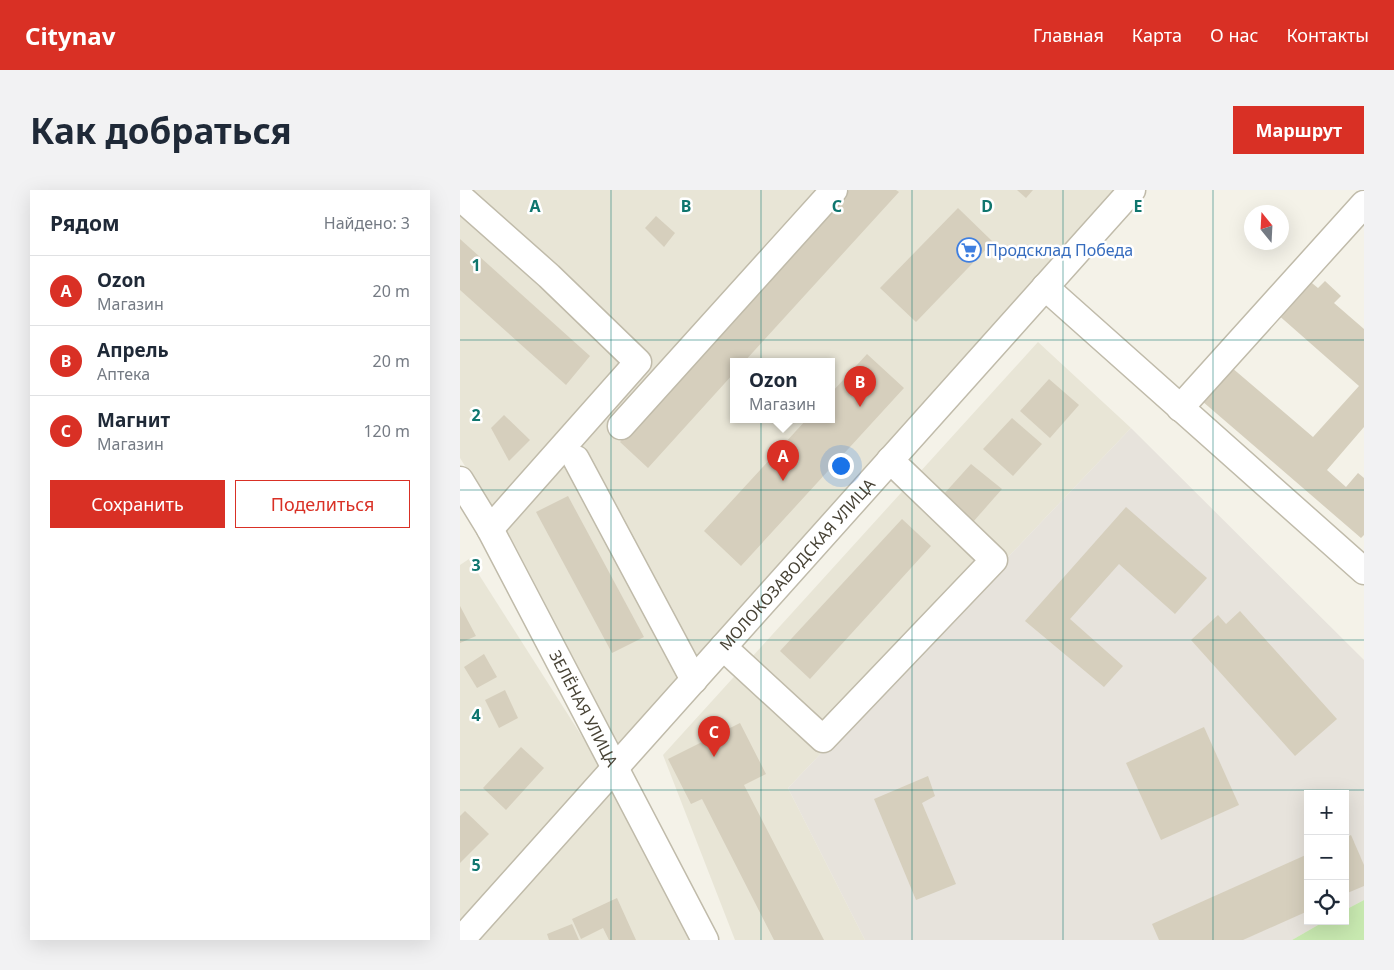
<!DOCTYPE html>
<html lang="ru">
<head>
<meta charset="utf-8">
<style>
	:root { --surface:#fff; --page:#f2f2f3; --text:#1f2937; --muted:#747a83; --line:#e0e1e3; --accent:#d93025 }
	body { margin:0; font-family:"Noto Sans",sans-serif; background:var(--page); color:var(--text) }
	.controls { position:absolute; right:15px; bottom:15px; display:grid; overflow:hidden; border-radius:0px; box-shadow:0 5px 20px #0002 }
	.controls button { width:45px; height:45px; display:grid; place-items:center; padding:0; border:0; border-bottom:1px solid var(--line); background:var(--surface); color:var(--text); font:25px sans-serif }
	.compass { position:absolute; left:784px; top:15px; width:45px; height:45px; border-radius:50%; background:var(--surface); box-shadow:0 5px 20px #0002; rotate:342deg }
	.you { position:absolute; left:380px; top:275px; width:18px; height:18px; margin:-12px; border:4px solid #fff; border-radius:50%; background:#1a73e8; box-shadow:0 0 0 8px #1a73e833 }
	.badge { display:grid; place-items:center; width:32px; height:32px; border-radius:50%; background:var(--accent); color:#fff; font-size:16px; font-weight:700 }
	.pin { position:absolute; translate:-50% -41px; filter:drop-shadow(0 1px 2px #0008) }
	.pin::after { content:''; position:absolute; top:26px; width:18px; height:15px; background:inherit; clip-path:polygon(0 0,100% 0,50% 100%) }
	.popup { position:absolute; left:270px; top:168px; width:105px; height:65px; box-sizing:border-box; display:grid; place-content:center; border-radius:0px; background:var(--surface); filter:drop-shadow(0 1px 4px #0005); font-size:16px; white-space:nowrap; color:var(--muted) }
	.popup b { font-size:19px; color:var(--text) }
	.popup::after { content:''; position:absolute; left:50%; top:100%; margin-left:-10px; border:10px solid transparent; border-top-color:var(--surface) }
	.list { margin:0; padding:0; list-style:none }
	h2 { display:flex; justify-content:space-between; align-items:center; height:65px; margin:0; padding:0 20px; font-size:21px }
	h2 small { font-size:16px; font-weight:400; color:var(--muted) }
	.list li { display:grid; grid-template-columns:32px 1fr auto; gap:15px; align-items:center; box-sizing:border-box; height:70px; padding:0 20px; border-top:1px solid var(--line) }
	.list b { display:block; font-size:19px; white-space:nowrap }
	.list p { margin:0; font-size:16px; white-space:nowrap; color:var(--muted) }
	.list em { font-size:16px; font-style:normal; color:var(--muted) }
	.actions { display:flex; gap:10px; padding:15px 20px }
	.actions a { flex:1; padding:11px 0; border:1px solid var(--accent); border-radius:0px; text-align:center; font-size:18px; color:var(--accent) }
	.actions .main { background:var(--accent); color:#fff }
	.icon { flex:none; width:28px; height:28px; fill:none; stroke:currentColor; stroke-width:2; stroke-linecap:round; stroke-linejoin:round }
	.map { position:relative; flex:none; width:904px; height:750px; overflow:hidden; border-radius:0px }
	header { display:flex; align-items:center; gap:30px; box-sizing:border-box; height:70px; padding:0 25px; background:var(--accent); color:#fff }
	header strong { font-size:24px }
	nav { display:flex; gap:28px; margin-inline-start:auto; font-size:18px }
	.intro { display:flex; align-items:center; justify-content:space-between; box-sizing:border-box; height:120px; padding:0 30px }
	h1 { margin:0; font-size:35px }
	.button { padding:12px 22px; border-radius:0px; background:var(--accent); color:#fff; font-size:18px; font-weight:700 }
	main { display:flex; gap:30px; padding:0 30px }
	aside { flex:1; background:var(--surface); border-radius:0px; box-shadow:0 5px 20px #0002 }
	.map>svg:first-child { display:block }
</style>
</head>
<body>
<header>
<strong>Citynav</strong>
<nav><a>Главная</a><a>Карта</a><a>О нас</a><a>Контакты</a></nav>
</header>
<div class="intro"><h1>Как добраться</h1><a class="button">Маршрут</a></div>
<main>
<aside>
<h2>Рядом<small>Найдено: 3</small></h2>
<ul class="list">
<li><span class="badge">A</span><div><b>Ozon</b><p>Магазин</p></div><em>20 m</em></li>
<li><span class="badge">B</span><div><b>Апрель</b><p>Аптека</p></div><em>20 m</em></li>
<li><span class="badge">C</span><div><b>Магнит</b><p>Магазин</p></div><em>120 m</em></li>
</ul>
<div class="actions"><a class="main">Сохранить</a><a>Поделиться</a></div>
</aside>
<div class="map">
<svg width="904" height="750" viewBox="0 0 904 750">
	<rect width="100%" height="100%" fill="#f4f2e8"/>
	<!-- residential -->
	<g fill="#e8e5d6" fill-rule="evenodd">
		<path d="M0,0H653L155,559L33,321L0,268ZM274,172H372V230H274Z"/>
		<path d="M578,152L671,238L328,598L405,750H275L203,565Z"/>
		<path d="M9,369L142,578L0,736V375Z"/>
		<path d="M154,597L235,750H17Z"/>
	</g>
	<!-- industrial -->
	<path fill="#e7e3dc" d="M671,238L904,470V710L885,720V604H848V731H865L832,750H405L328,598Z"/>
	<!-- green -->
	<path fill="#c8e9b0" d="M904,710V750H832L865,731H885V720Z"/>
	<!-- building -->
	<g fill="#d6cfbd">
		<path d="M389,0H436L439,2L284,172H274V183L188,278L160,252Z"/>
		<path d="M557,0H573L566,8Z"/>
		<path d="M498,18L533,52L456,132L420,98Z"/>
		<path d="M196,26L215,43L204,57L185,38Z"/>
		<path d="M0,49L130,166L106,195L0,100Z"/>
		<path d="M847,89L858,98L865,91L881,106L874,113L904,139V237L867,280L886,297L898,283L904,288V345L901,348L742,211L771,177L853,247L899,196L816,123Z"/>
		<path d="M407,164L444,198L281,376L244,341L346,230H372V202Z"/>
		<path d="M589,189L619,215L590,248L560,221Z"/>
		<path d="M44,225L70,250L49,271L31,238Z"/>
		<path d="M552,228L582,254L553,286L523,259Z"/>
		<path d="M511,274L542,299L513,332L483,305Z"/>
		<path d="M108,306L184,447L152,463L76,322Z"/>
		<path d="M666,317L747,388L715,424L659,374L610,429L663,476L644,497L565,431Z"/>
		<path d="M442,329L471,356L350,489L320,461Z"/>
		<path d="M0,416L16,446L0,453Z"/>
		<path d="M780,421L877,529L835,566L731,450L758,425L766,434Z"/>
		<path d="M24,464L37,487L17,498L4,477Z"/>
		<path d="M45,500L58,528L39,538L25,510Z"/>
		<path d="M280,533L306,584L284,595L364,750H314L242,609L231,614L208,569Z"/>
		<path d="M744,537L779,615L701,650L666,573Z"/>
		<path d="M61,557L84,578L46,620L23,598Z"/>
		<path d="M468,586L475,606L462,613L496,694L456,710L414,609Z"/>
		<path d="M5,621L29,644L0,673V626Z"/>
		<path d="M891,645L904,675V696L885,704V648Z"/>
		<path d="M848,664V721L783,750H699L692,734Z"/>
		<path d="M157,708L176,750H149L143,738L121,749L112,729Z"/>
		<path d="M112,734L119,750H89L87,744Z"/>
	</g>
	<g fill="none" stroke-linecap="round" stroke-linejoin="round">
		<!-- minor casing -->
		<g stroke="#c0bbaa" stroke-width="29">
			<g id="minor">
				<path d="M0,7L89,86L178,172L30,339"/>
				<path d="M585,97L904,381"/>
				<path d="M720,218L904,14"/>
				<path d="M161,236L374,0"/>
				<path d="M116,269L234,490"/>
				<path id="s1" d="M0,290L30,339L245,750"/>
				<path d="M263,457L363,549L534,370L430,270"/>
				<path id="s2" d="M1,750L672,0"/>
			</g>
		</g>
		<!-- minor -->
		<use href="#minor" stroke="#fff" stroke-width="26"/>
	</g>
	<!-- grid -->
	<path fill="none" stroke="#0f766e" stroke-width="1" stroke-opacity="0.55" d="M151,0V750M301,0V750M452,0V750M603,0V750M753,0V750M0,150H904M0,300H904M0,450H904M0,600H904"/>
	<!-- icons -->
	<defs>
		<g id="supermarket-ring" transform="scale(1.25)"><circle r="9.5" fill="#fff" stroke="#3f7fe0" stroke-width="1.5"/><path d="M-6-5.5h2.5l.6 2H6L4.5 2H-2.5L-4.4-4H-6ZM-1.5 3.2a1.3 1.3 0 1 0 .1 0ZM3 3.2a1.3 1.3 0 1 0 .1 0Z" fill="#3f7fe0"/></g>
	</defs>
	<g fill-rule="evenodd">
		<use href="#supermarket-ring" x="509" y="60"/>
	</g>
	<g text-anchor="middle" stroke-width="5" stroke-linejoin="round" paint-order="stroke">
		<!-- shop labels -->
		<g font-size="16" fill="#366cbe" stroke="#fff" text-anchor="start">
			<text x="526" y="66">Продсклад Победа</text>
		</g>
		<!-- street labels -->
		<g font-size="16" fill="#484336" stroke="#fff">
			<text dy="6" stroke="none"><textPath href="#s2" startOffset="504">МОЛОКОЗАВОДСКАЯ УЛИЦА</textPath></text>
			<text dy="6" stroke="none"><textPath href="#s1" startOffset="260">ЗЕЛЁНАЯ УЛИЦА</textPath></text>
		</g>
	</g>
	<g font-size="16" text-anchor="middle" font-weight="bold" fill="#0f766e" stroke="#fff" stroke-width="5" stroke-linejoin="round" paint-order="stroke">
		<text x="75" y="22">A</text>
		<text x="226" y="22">B</text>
		<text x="377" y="22">C</text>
		<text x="527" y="22">D</text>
		<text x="678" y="22">E</text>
		<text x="16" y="81">1</text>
		<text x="16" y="231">2</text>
		<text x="16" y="381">3</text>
		<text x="16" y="531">4</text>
		<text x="16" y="681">5</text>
	</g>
</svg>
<div class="controls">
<button>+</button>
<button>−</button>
<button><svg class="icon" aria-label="locate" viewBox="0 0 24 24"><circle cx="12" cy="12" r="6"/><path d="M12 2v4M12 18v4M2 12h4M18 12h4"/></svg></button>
</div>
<svg class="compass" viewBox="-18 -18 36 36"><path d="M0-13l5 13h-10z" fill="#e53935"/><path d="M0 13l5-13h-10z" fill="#747a83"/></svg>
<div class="you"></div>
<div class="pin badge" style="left:323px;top:291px">A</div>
<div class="popup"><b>Ozon</b>Магазин</div>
<div class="pin badge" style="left:400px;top:217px">B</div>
<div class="pin badge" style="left:254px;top:567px">C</div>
</div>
</main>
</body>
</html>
